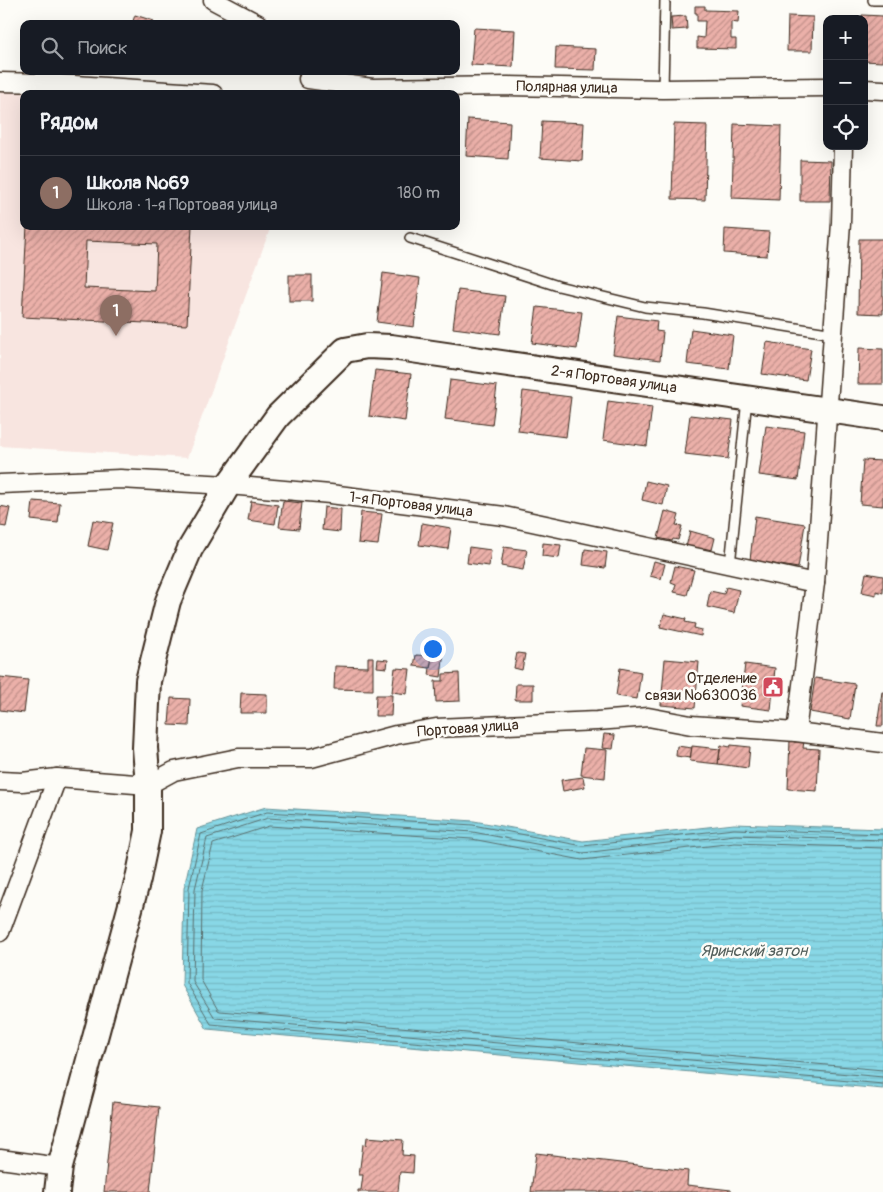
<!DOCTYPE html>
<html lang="ru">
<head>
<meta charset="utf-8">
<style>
	:root { --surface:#171b24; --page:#242831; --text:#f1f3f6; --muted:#9ea1a6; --line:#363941; --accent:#b45309 }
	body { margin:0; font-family:Pangolin,sans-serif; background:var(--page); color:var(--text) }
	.controls { position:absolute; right:15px; top:15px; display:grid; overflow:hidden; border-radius:10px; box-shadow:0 5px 20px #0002 }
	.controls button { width:45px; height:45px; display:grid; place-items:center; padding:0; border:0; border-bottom:1px solid var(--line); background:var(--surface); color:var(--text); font:25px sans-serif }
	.you { position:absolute; left:432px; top:648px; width:18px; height:18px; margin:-12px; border:4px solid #fff; border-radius:50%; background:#1a73e8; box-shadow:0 0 0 8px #1a73e833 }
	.badge { display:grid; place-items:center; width:32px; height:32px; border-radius:50%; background:var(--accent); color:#fff; font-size:16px; font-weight:700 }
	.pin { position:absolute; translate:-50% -41px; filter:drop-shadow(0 1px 2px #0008) }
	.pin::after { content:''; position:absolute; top:26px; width:18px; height:15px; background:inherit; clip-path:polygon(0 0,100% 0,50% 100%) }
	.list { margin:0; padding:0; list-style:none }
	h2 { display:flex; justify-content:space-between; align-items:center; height:65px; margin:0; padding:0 20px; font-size:21px }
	h2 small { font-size:16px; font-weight:400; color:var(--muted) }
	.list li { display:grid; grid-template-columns:32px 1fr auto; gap:15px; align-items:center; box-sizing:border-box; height:75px; padding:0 20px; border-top:1px solid var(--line) }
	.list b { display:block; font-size:19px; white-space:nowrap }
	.list p { margin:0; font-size:16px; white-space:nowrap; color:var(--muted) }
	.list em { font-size:16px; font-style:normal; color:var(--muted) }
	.icon { flex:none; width:28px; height:28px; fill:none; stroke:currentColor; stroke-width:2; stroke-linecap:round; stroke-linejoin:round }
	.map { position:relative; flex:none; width:883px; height:1192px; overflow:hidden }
	.search { position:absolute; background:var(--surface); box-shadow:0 5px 20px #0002; left:20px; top:20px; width:440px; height:55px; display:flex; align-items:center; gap:12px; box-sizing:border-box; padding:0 18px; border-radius:10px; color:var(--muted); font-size:19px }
	.panel { position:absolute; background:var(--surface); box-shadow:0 5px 20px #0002; left:20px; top:90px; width:440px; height:140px; border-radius:10px }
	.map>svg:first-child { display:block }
</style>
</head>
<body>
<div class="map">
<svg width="883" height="1192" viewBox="0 0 883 1192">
	<defs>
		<pattern id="water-rules" width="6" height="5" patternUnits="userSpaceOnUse" patternTransform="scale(1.25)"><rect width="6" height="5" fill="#88d7e6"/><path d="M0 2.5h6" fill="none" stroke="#76b9c5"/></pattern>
		<pattern id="building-hatch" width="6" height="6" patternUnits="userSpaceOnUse" patternTransform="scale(1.25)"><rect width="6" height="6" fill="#ebb0a9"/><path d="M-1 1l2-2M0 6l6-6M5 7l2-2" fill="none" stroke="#c08f89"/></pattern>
	</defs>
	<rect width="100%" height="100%" fill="#fdfcf7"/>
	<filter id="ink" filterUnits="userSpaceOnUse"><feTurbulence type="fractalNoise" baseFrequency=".02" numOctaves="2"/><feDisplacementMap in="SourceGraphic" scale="10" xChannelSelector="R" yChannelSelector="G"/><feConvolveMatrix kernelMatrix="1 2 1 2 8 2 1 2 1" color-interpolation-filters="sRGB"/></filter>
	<g filter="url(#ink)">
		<!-- built -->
		<path fill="#f8e5e0" d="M0,87L125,94H24V226H271L187,458L0,446Z"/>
		<!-- water -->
		<path fill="url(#water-rules)" stroke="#699296" d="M266,807L474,821L583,841L734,824L883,829V1089L207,1029L182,985L184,888L197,829Z"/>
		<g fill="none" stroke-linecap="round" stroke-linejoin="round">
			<!-- shore -->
			<g stroke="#5a6f6e" stroke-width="1">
				<path d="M883,834L734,829L583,846L473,825L267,812L201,834L189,888L187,983L211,1024L883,1084"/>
				<path d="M883,840L735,835L583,853L473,832L268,818L207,838L195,889L193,982L215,1018L883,1077"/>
				<path d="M883,848L735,843L582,860L472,839L269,826L213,844L202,890L201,980L218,1010L220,1011L883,1070"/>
			</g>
		</g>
		<!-- building -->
		<g fill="url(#building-hatch)" stroke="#3b2a1e" fill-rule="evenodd">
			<path d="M695,6H705V10L739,11L738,23L731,22V39H736V49L697,48V37L704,38L705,21H697V13H695Z"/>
			<path d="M135,15L154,21L153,24H132Z"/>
			<path d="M862,15L883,16V54L882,62L864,61V19H862Z"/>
			<path d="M686,16L687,29L672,30L671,17Z"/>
			<path d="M788,16L813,17L812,51H787Z"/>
			<path d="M474,28L515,30L513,67L471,65Z"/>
			<path d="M556,47L596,49L595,70L555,69Z"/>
			<path d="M468,119L510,122L508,159L466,156Z"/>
			<path d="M542,121L584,123L582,161L540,158Z"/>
			<path d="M674,124L707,125L705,200L672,199Z"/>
			<path d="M734,124L781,126L779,200L732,198Z"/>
			<path d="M800,160L831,161L830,201H800Z"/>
			<path d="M27,226H192L187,325L22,317ZM86,241L157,244L155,291L84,288Z"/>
			<path d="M725,229L769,232L767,256L724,253Z"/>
			<path d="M859,239H883V314L858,313Z"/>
			<path d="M383,273L420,278L414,327L377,322Z"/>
			<rect x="289" y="275" width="23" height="26"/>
			<path d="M458,290L505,296L500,334L453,328Z"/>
			<path d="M537,307L582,312L577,349L532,343Z"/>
			<path d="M618,316L657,321L656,331L663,332L660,360L613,354Z"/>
			<path d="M691,329L733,335L729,369L687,364Z"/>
			<path d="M767,342L811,349L806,380L762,374Z"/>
			<path d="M859,348L883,349V384H858Z"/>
			<path d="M375,370L411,374L405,421L369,416Z"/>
			<path d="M450,380L497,386L492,425L445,419Z"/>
			<path d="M523,391L571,397L566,437L518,431Z"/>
			<path d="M608,401L652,407L647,446L603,440Z"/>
			<path d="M690,415L733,420L728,459L685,454Z"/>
			<path d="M766,426L804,431L798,480L759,475Z"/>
			<path d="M863,460L883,461V506L860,504Z"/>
			<path d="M646,481L667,486L663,505L642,500Z"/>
			<path d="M33,501L60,503L58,523L31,520Z"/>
			<path d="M251,501L278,505L275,524L248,520Z"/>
			<path d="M283,501L302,503L299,529L279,527Z"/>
			<path d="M0,506L10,508L6,527L0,526Z"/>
			<path d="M324,507L341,509L340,532L322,530Z"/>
			<path d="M665,511L679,515L676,525L682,526L678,540L673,539L672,541L658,538Z"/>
			<path d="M361,512L382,514L378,545L358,543Z"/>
			<path d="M755,516L805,524L798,568L750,560Z"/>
			<path d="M93,520L113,523L107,550L88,546Z"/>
			<path d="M422,523L451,528L448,549L419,545Z"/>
			<path d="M690,531L715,538L712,550L703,548L702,551L686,547Z"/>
			<path d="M543,543L561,545L559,558L542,556Z"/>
			<path d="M469,547L491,550L489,566L467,563Z"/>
			<path d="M504,547L527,550L523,570L501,566Z"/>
			<path d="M585,549L607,552L605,568L583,565Z"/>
			<path d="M654,561L665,564L661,579L650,576Z"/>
			<path d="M675,566L694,570L687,595L674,592L676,584L671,582Z"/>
			<path d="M866,573L883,576V593L876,591V595L862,592Z"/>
			<path d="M726,587L739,590L734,613L707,607L710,591L724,594Z"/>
			<path d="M664,614L686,619L685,622L695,624L694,628L702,630L701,636L660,627Z"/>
			<path d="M433,646L441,647L440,651H444L441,677L429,675Z"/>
			<path d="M517,653L525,654L522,670L514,668Z"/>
			<path d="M416,655L432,656L430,668L414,666Z"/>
			<path d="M368,657H373V690L334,689L335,666L368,667Z"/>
			<path d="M378,659L388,660L387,668L377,667Z"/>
			<path d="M665,659L699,662L695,708L661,705Z"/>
			<path d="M745,664L775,668L771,710L740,706Z"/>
			<path d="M395,668L410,669L407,694L392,692Z"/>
			<path d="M620,668L641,672L637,699L616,696Z"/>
			<path d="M459,673L460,701L436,702L435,681H443V674Z"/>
			<path d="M0,677L28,680L24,713L0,710Z"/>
			<path d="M815,678L855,684L850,719L810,712Z"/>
			<path d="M516,684H533V700H515Z"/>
			<path d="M882,692H883V726H877Z"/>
			<path d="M241,693L267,694V713H240Z"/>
			<path d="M376,695H392L391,716H375Z"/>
			<path d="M171,698L190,699L189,726L169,725Z"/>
			<path d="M604,734L615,735L613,749L602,748Z"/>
			<path d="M790,740L804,741L803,748L819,749L817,791L788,789Z"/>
			<path d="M721,745L730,747L731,745L750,747L748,768L718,764Z"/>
			<path d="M677,746L692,748L690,758L676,756Z"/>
			<path d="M692,746L720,749L718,764L690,761Z"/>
			<path d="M584,748L607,750L605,778L581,775Z"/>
			<path d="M583,777L585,787L563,791L561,780Z"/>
			<path d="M113,1102L159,1107L150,1192H104Z"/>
			<path d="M367,1137L403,1140L402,1155L414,1156L413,1173L400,1172L398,1192H358V1190H361L363,1175H359L363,1144L366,1145Z"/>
			<path d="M536,1153L688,1171L687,1185L731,1190V1192H531Z"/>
		</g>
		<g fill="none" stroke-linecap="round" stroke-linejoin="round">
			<!-- lane casing -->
			<g stroke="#3b2a1e" stroke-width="12">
				<g id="lane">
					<path d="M873,0H883"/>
					<path d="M663,89L665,0"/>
					<path d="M410,238L558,286L645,307L703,313L834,334"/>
					<path d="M730,565L747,399"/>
				</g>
			</g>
			<!-- street casing -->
			<g stroke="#3b2a1e" stroke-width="21">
				<g id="street">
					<path d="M213,0L258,24"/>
					<path d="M308,79L372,88L508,86L663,89L827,87"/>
					<path d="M0,82L44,83L213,94"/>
					<path d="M864,89L883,90"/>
					<path d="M0,484L120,479L228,485L330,494L504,516L815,583"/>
					<path d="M796,732L815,583L841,223L843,146"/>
					<path d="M0,781L22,782L57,778L148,785L174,771L238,758H311L396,735L436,728L597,721L648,717L691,725L796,732L883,743"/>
					<path d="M0,932L57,778"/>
					<path d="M0,1159L60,1167"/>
				</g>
			</g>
			<!-- secondary casing -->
			<g stroke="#3b2a1e" stroke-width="28">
				<path id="secondary" d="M57,1192L60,1167L138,879L148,831V785L145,748L148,681L168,601L190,549L228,485L278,416L345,350L367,346L391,347L883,418"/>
			</g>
			<!-- lane -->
			<use href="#lane" stroke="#fdfcf7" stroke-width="9"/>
			<!-- street -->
			<use href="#street" stroke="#fdfcf7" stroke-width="18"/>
			<!-- secondary -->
			<use href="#secondary" stroke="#fdfcf7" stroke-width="24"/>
		</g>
	</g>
	<!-- icons -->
	<defs>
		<g id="civic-square" transform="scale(1.125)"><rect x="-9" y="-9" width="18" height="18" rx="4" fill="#d1495b" stroke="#fdfcf7"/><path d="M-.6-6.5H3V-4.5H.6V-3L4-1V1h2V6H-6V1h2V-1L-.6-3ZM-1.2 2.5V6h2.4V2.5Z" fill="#fff"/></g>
	</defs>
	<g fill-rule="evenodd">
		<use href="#civic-square" x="773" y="687"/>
	</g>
	<g text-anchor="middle" stroke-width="5" stroke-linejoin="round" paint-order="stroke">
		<!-- street labels -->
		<g font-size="15" fill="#3b2a1e" stroke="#fdfcf7">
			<text transform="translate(567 87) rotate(1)" y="5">Полярная улица</text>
			<text transform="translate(614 379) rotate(8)" y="5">2-я Портовая улица</text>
			<text transform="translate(411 504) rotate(7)" y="5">1-я Портовая улица</text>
			<text transform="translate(468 728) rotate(-4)" y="5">Портовая улица</text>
		</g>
		<!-- poi labels -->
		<g font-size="15" fill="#3b2a1e" stroke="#fdfcf7" text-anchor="end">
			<text x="757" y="683">Отделение<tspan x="757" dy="17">связи №630036</tspan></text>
		</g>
		<!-- water labels -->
		<g font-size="16" font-style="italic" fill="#525e5a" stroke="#fdfcf7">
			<text x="754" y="956">Яринский затон</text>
		</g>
	</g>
</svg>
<div class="controls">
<button>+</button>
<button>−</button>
<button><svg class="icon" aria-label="locate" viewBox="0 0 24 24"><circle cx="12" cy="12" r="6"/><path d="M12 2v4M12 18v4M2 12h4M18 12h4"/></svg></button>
</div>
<div class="you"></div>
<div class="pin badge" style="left:116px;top:336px;background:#8d6e63">1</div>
<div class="search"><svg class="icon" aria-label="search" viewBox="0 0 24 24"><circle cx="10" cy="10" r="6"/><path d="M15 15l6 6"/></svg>Поиск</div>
<section class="panel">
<h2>Рядом<small></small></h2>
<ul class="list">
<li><span class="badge" style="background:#8d6e63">1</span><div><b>Школа №69</b><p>Школа · 1-я Портовая улица</p></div><em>180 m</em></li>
</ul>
</section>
</div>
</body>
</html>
